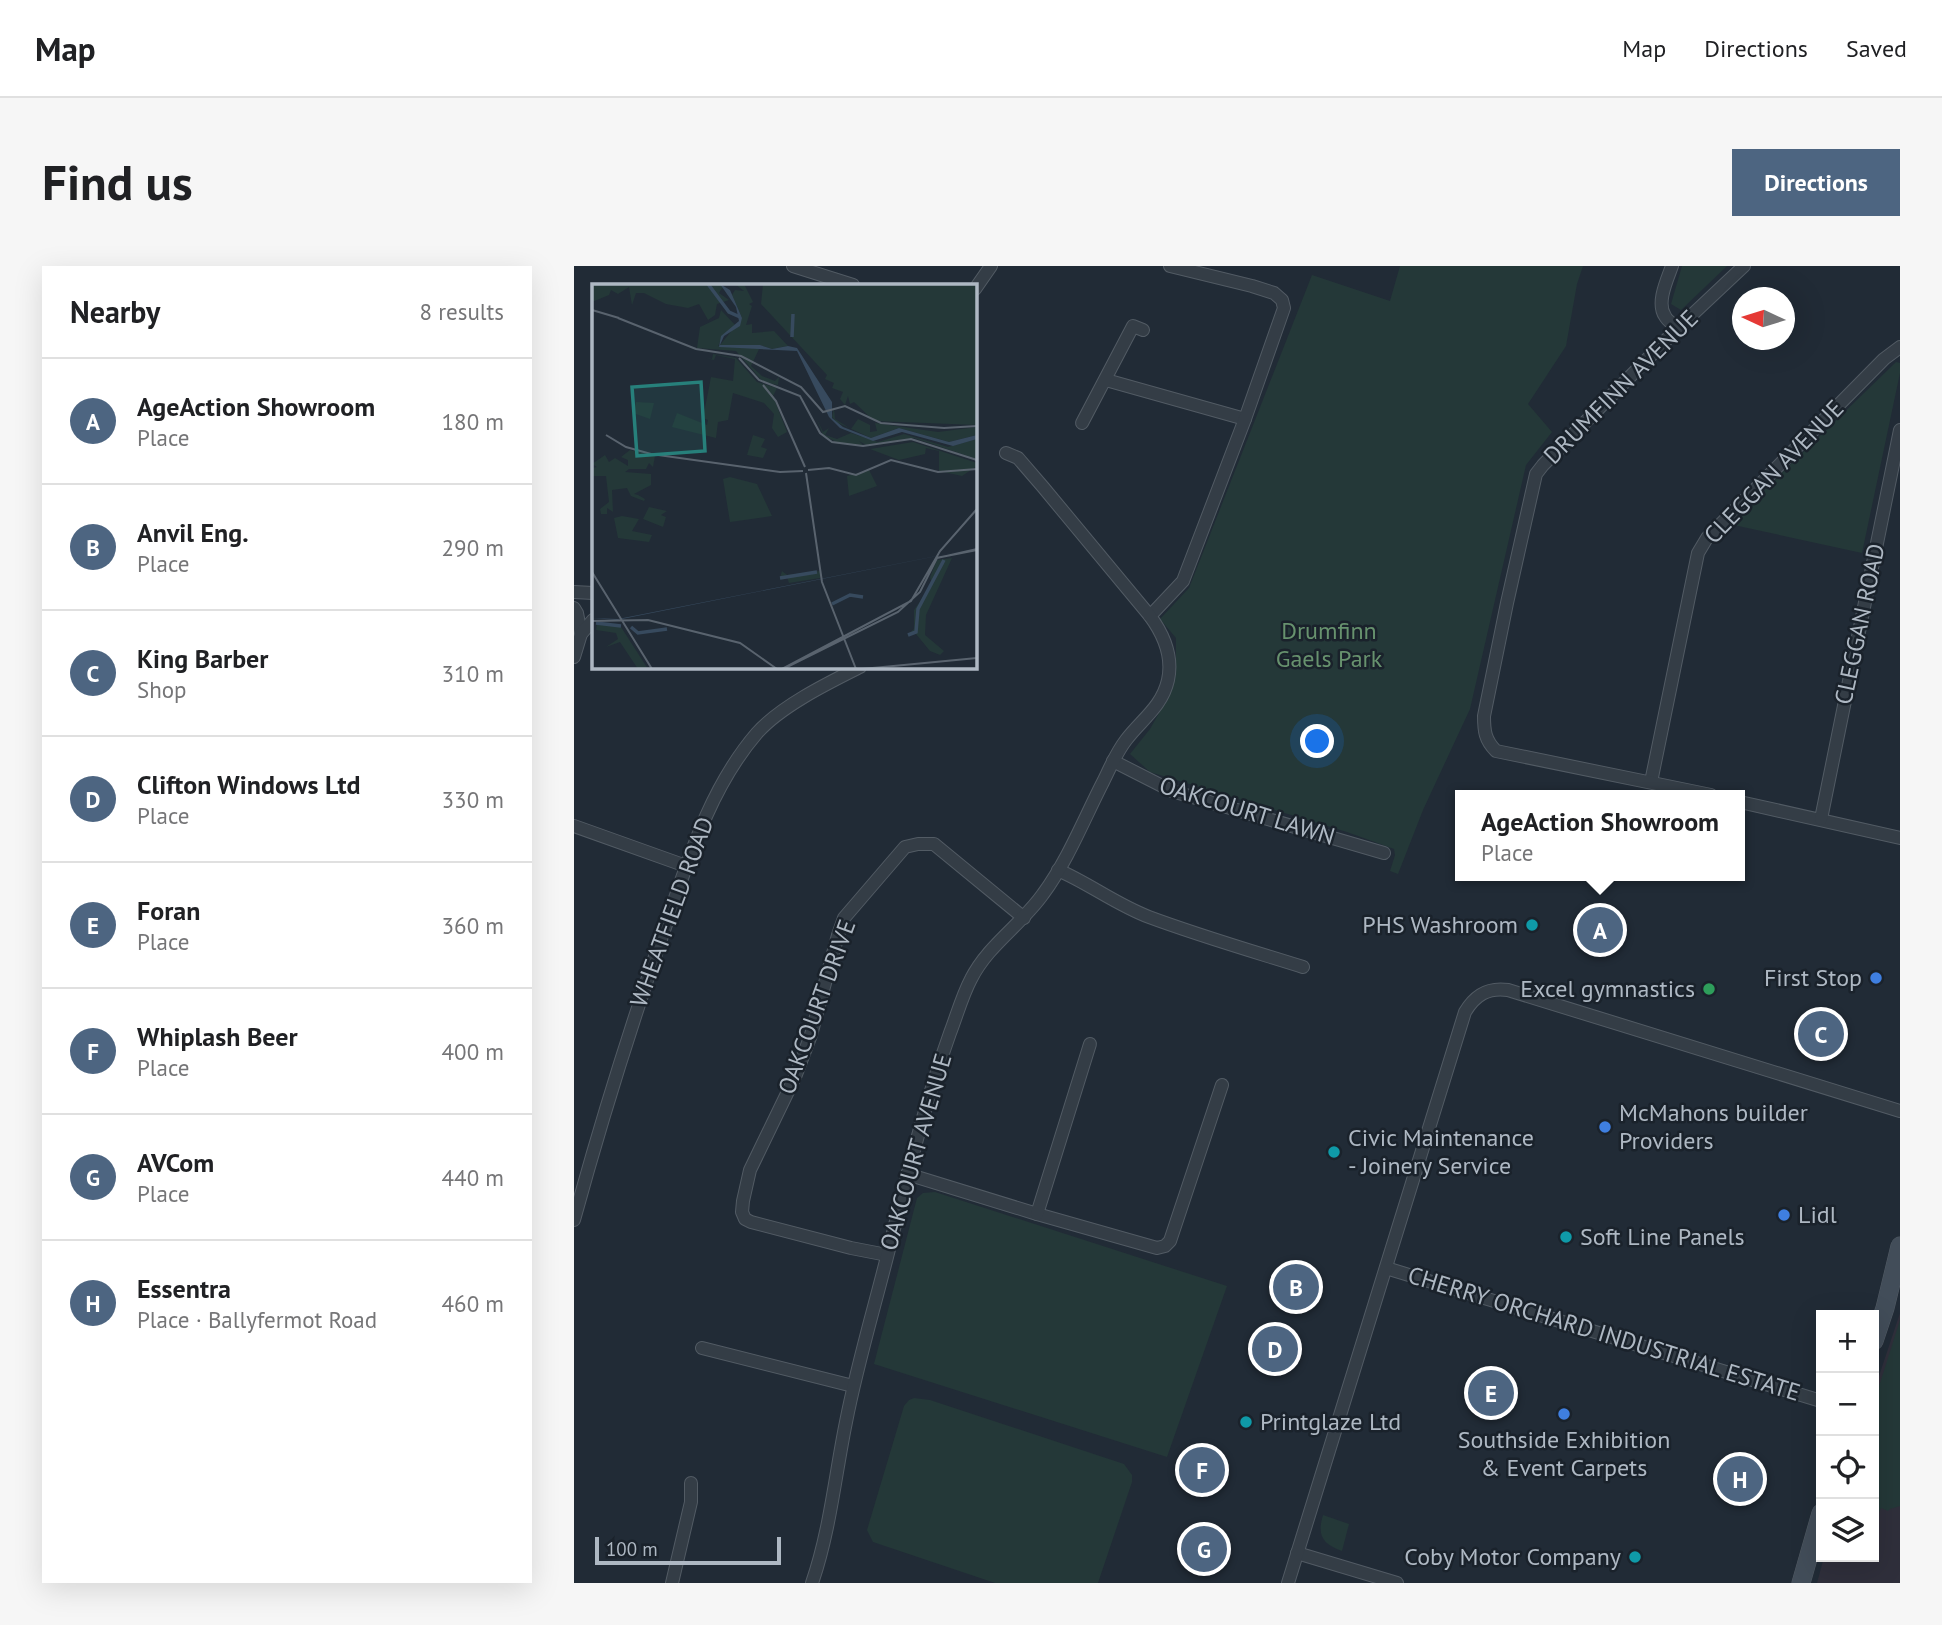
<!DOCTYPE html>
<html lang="en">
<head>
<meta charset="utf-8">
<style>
	:root { --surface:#fff; --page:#f6f6f6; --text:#202124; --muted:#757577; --line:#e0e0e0; --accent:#4d6581 }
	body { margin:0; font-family:"PT Sans",sans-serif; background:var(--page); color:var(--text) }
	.controls { position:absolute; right:21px; bottom:21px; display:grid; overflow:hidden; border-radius:0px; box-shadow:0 7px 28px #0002 }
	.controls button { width:63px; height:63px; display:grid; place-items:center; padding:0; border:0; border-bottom:2px solid var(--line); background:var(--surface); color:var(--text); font:35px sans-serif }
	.compass { position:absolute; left:1158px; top:21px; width:63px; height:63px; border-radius:50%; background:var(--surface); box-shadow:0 7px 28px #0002; rotate:274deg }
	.scale { position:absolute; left:21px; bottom:18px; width:186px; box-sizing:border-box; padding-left:7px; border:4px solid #aeb8c3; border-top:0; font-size:19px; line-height:24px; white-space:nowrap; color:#aeb8c3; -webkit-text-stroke:5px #1a222b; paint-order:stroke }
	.you { position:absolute; left:744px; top:476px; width:24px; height:24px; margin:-18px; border:5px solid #fff; border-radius:50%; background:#1a73e8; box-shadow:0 0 0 10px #1a73e833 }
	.badge { display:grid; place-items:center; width:46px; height:46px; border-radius:50%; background:var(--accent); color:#fff; font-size:23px; font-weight:700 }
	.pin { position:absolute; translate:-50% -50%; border:4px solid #fff; box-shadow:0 2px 7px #0006 }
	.popup { position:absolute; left:881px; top:524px; width:290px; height:91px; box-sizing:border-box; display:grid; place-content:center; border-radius:0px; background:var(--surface); filter:drop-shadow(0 2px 5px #0005); font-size:23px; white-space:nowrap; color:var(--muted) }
	.popup b { font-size:26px; color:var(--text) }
	.popup::after { content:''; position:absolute; left:50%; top:100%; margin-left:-14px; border:14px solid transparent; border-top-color:var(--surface) }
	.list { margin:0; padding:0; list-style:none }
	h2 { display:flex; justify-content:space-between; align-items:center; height:91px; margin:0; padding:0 28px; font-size:30px }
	h2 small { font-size:23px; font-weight:400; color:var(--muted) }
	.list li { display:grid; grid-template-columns:46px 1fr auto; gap:21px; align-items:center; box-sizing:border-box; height:126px; padding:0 28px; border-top:2px solid var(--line) }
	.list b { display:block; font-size:26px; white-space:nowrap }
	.list p { margin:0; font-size:23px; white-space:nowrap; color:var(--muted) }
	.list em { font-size:23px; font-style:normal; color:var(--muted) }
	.icon { flex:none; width:38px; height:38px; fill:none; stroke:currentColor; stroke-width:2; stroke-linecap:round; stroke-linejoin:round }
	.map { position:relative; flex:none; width:1326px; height:1317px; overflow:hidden; border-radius:0px }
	header { display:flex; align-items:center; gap:42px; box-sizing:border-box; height:98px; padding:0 35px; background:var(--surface); border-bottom:2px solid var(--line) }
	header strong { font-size:33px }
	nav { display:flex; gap:38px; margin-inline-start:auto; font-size:24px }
	.intro { display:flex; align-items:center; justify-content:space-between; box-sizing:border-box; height:168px; padding:0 42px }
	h1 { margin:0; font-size:49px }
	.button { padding:18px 32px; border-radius:0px; background:var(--accent); color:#fff; font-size:24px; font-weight:700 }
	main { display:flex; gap:42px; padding:0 42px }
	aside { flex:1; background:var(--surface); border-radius:0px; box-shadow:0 7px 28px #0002 }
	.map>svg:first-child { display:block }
</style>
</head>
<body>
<header>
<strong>Map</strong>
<nav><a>Map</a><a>Directions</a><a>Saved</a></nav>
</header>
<div class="intro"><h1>Find us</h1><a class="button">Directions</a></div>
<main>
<aside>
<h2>Nearby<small>8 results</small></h2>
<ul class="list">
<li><span class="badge">A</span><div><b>AgeAction Showroom</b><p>Place</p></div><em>180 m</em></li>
<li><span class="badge">B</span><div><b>Anvil Eng.</b><p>Place</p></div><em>290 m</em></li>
<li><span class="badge">C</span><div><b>King Barber</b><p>Shop</p></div><em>310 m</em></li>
<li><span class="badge">D</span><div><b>Clifton Windows Ltd</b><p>Place</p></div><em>330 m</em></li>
<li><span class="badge">E</span><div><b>Foran</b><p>Place</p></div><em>360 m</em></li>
<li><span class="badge">F</span><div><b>Whiplash Beer</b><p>Place</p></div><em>400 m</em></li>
<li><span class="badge">G</span><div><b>AVCom</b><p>Place</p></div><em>440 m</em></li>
<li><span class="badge">H</span><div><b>Essentra</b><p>Place · Ballyfermot Road</p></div><em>460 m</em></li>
</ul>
</aside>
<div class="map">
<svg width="1326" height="1317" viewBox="0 0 1326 1317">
	<rect width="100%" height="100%" fill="#212b36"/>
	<!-- medical -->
	<path fill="#2f2f3b" d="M1326,1047V1317H1243L1250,1291H1300V1125Z"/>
	<!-- green -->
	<g fill="#243838">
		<path d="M826,0H1009L1003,18L992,80L954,138L978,166L952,199L896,443L849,544L824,608L816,605L821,589L820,583L773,566L576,506L556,488L576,463L596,428L602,405V372L586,353L615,322L738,9L816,35Z"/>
		<path d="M1108,0H1153L1107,44L1097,38Z"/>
		<path d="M1322,96L1326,97V107L1288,287L1155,258Z"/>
		<path d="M361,926L653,1020L593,1191L300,1098L343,932L349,927Z"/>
		<path d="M1326,1054V1240L1316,1243L1314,1245L1307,1242L1301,1256L1300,1136Z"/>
		<path d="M340,1132L356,1134L550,1198L558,1209V1216L524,1317H421L299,1276L293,1264L330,1140L335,1134Z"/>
		<path d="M749,1249L775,1258L768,1285C748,1278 743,1269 749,1249Z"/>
	</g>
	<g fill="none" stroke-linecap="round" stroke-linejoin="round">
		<!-- minor casing -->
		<g stroke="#525b64" stroke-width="14">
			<g id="minor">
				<path d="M219,0L279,19"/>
				<path d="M1098,0C1093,14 1082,37 1091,50C1093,55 1099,58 1104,62"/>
				<path d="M401,23L417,0"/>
				<path d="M532,114L671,153"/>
				<path d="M508,157L559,60L569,64"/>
				<path d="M0,326L19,327"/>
				<path d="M0,342L3,347L7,368"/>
				<path d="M576,350L609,315L671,153L710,42L708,34L700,27L678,20L596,0"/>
				<path d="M0,391L7,368L19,354"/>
				<path d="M539,495L598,525L810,587"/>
				<path d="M1077,516L1124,287L1133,272L1310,93L1326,81"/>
				<path d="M1137,529L922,485C911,474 910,465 910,450L933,337L962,208L969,199L1104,62L1170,0"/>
				<path d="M1166,536L1326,572"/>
				<path d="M1247,553L1326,164"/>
				<path d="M0,560L112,600"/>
				<path d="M484,604C516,618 543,639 575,651C626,670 678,685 729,701"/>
				<path d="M333,908L463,948L583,982L591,980L596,975L648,819"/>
				<path d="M463,948L516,778"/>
				<path d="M0,954C26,859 55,766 87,673C112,602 133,525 183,467C207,440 254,417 286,401"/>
				<path d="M313,989L277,982L177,956L171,953L168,946L169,935L176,904L221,811L237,769L264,669L270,652L331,581L344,578H360L450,652"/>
				<path d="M812,1002L1247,1135"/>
				<path d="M128,1082L279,1120"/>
				<path d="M723,1287L823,1317"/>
				<path d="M98,1317L117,1236V1217"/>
				<path d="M238,1317C256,1265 261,1210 272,1156C284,1094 303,1033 318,971C335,902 352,834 376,767C383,749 388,730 397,713C414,679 448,658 469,628C494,594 510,553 529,516C536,502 542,487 552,474C567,454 588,441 594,414C599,391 590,369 576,350L469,221L444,192L432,187"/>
				<path d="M714,1317L891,746C901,729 914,721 934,724L1326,845"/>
			</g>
		</g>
		<!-- secondary casing -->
		<g stroke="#525b64" stroke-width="19">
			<g id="secondary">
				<path d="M1300,1075L1311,1042L1326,980"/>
				<path d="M1227,1317L1247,1247"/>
			</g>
		</g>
		<!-- minor -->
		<use href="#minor" stroke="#343d46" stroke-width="12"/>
		<!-- secondary -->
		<use href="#secondary" stroke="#424d59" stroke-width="18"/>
	</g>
	<!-- markers -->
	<g fill="#0f9aa8" stroke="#1a222b" stroke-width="2.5">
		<circle cx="958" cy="659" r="7"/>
		<circle cx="760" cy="886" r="7"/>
		<circle cx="992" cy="971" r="7"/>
		<circle cx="672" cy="1156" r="7"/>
		<circle cx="1061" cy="1291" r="7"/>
	</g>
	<g fill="#3f7fe0" stroke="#1a222b" stroke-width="2.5">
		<circle cx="1302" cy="712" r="7"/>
		<circle cx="1031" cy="861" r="7"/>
		<circle cx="1210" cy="949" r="7"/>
		<circle cx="990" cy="1148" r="7"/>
	</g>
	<circle fill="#2e9e5b" stroke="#1a222b" stroke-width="2.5" cx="1135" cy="723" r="7"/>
	<g text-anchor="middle" stroke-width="5" stroke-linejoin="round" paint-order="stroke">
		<!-- street labels -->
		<g font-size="24" fill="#aeb8c3" stroke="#1a222b">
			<text transform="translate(1047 121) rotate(-45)" y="8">DRUMFINN AVENUE</text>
			<text transform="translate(1200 206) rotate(-46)" y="8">CLEGGAN AVENUE</text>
			<text transform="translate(1286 358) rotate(-78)" y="8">CLEGGAN ROAD</text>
			<text transform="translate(673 545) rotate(17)" y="8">OAKCOURT LAWN</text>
			<text transform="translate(98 646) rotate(-70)" y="8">WHEATFIELD ROAD</text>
			<text transform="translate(243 741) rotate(-70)" y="8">OAKCOURT DRIVE</text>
			<text transform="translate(342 886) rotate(-74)" y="8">OAKCOURT AVENUE</text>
			<text transform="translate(1030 1068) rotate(17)" y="8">CHERRY ORCHARD INDUSTRIAL ESTATE</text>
		</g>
		<!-- park labels -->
		<g font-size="24" fill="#67926e" stroke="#1a222b">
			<text x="755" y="373">Drumfinn<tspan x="755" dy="28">Gaels Park</tspan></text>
		</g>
		<!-- poi labels -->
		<g font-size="24" fill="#aeb8c3" stroke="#1a222b" text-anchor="start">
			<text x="944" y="667" text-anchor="end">PHS Washroom</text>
			<text x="1288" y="720" text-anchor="end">First Stop</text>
			<text x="1121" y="731" text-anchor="end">Excel gymnastics</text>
			<text x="1045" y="855">McMahons builder<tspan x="1045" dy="28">Providers</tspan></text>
			<text x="774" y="880">Civic Maintenance<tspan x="774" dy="28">- Joinery Service</tspan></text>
			<text x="1224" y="957">Lidl</text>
			<text x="1006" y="979">Soft Line Panels</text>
			<text x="686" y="1164">Printglaze Ltd</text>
			<text x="990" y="1182" text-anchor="middle">Southside Exhibition<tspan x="990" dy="28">&amp; Event Carpets</tspan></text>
			<text x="1047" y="1299" text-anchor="end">Coby Motor Company</text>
		</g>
	</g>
	<!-- overview -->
	<g transform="translate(18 18)">
		<rect width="385" height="385" fill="#212b36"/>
		<path d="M0,0H128L134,7L130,4L127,9L137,16L125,20L123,31L116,36L107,20L96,24L74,20L52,9H44L40,21L37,3L26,10L19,6L17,11L0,18ZM143,0H152L161,18L157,20L160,22L154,41L160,40V49L182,47L196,62L180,65L168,61H128L150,34L140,11L143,6L152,7ZM171,0H385V141L282,137L262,118L258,120L256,112L253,121L248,115L251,108L240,104L242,99L233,95L235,91L169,20ZM129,26L144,42L133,49L126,62L168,63L159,82L170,92L183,97L187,93L186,101L171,98L144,67L105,64L108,43L127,34ZM121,70L144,74L165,98L185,104L181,112L195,148L186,153L180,144L182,130L172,119L141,109L136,136L126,138L124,154L80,143L85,129L115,141L116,136L111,134L119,93L141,97L143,75L124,71L122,76L114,74L120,75ZM44,118L62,119L58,135L41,129ZM242,124L243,135L259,145L266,135L278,141V148L285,147L283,139L346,148L385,143V151L357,158L307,144L279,154L244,138L240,133ZM224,133L231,148L237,144L233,151L245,155L259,149L286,158L312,150L356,163L385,155V175L322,154L274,161L267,157L271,161L246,159L231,151ZM161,151L173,155L169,163L175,165L171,174L155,171ZM321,158L385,179V182L370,192L347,187V167L334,164L333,170L307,176L278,165ZM38,166L63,172L61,183L57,179L54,185H37L33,188L59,190V201L42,210L46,211L53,215L52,217L39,212L35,204L20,206L21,228L15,224V230H9L8,225L17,218L14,192H0V184L5,183L0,180L13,171L17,178L23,174L36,182V176L29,173ZM277,186L285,202L257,212L255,192ZM138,193L165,200L180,232L138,238L131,195ZM57,223L75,227L69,231L74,233L71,243L51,235ZM30,232L47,235L40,247L60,251L57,258L26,254L22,234ZM360,274L334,331L333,351L352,367L348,371L338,367L324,350L315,351L322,345V326L340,300L338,293L345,276ZM190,287L195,291L228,287V294L197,299L195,293L188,294ZM5,340L29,343L56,385H46L28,358L14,363L26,355L24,349L4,346Z" fill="#243838"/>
		<path d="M128,0L138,6L150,34L148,42L132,52L128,61H168L180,65L196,62L205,64L240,118V134L251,143L279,154L307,144L357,158L385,151V155L361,162L310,148L281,157L248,144L237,133L205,67L127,63L129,52L147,37L144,23ZM385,264L25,336L0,334L26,335Z" fill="#374a5e"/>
		<path fill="none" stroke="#374a5e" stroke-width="3.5" d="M116,0L137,28L148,33M200,53L201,30M188,294L225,288M240,320L258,311L271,313M4,339L29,342M39,343L46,349L75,345M316,351L324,348L326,325L352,276"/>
		<path fill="none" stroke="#59636e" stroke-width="2" d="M0,26L27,34M26,34L104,65L149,72L209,103L231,128L253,122L289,139L352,144L385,142M147,74L167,96L208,112L228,149L240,158L271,162L319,155L385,176M171,101L184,117L213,183M14,151L34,163L59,170L188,188L211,187M216,186L237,184L264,191L299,176L346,188L385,185M214,189L230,298L264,385M344,274L385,266M0,288L60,385M0,337L56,336L148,359L185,385M190,385L319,317L348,267L385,225M191,385L306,328L328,308L345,274L385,265M270,385L385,374"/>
		<path fill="#27807b" fill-opacity="0.15" stroke="#27807b" stroke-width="3.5" d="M109,98L113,167L45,172L40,103Z"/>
		<rect width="385" height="385" fill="none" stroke="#aeb8c3" stroke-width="3.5"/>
	</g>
</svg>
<div class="controls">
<button>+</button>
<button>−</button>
<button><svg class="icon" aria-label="locate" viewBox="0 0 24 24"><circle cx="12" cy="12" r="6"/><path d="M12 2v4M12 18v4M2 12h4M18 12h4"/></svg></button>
<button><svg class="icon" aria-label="layers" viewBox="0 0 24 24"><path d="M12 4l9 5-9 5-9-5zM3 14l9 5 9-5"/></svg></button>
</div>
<svg class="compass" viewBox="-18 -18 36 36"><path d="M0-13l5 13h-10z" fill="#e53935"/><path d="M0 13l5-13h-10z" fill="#757577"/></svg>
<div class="scale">100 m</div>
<div class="you"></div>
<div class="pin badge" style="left:1026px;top:664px">A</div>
<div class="popup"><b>AgeAction Showroom</b>Place</div>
<div class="pin badge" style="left:722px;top:1021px">B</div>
<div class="pin badge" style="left:1247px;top:768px">C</div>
<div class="pin badge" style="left:701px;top:1083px">D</div>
<div class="pin badge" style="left:917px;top:1127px">E</div>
<div class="pin badge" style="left:628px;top:1204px">F</div>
<div class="pin badge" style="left:630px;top:1283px">G</div>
<div class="pin badge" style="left:1166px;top:1213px">H</div>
</div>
</main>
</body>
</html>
